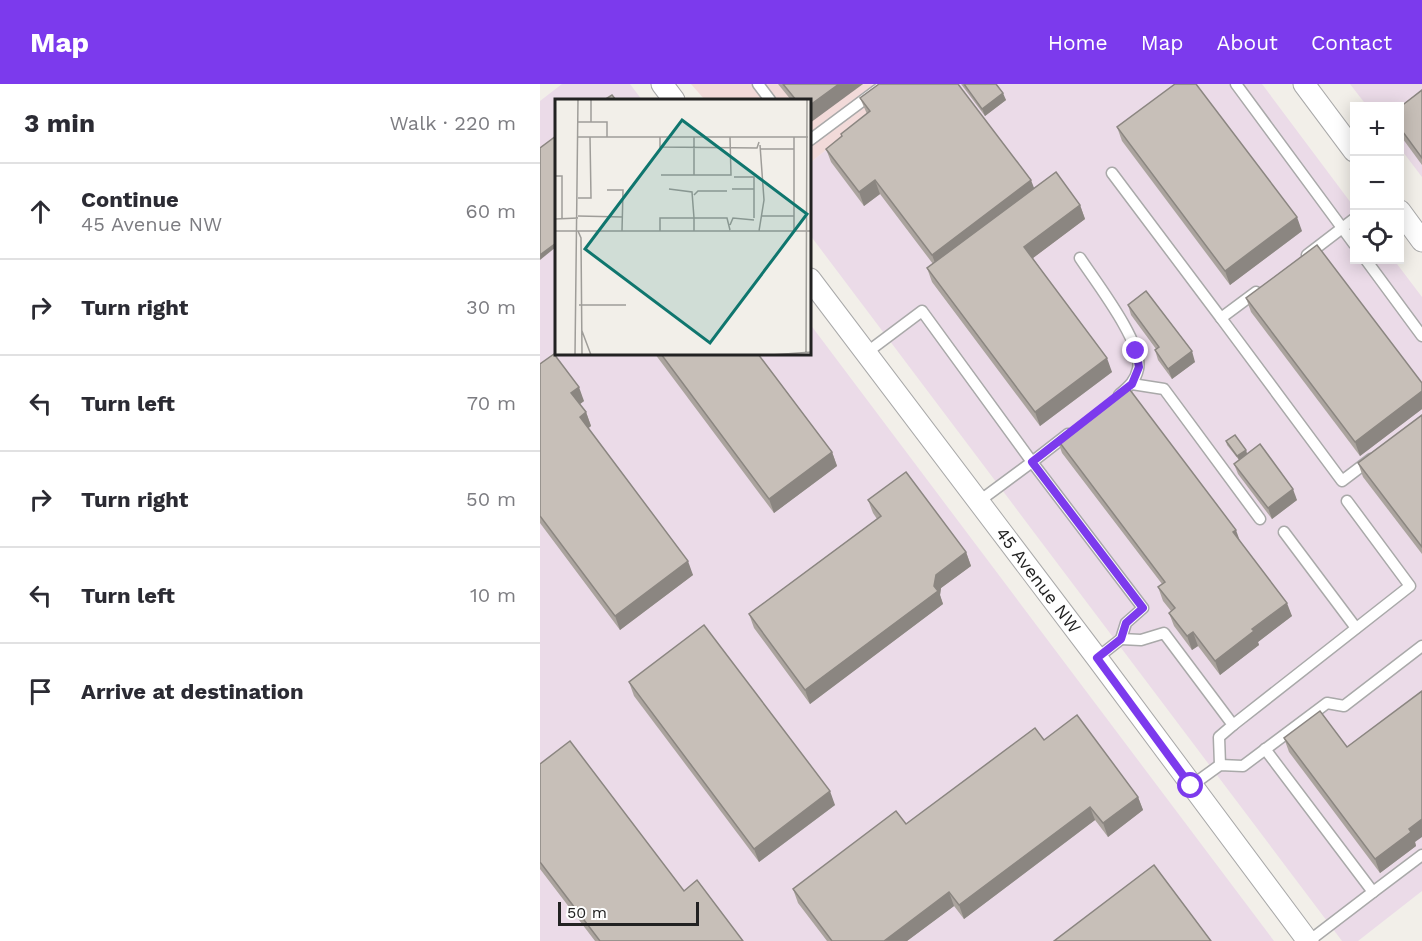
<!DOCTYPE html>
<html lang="en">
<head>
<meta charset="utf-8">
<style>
	:root { --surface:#fff; --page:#f7f7f7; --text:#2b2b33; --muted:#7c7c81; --line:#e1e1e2; --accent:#7c3aed }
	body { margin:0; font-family:"Work Sans",sans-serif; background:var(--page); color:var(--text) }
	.controls { position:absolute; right:18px; top:18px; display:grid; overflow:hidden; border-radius:0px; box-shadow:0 3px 15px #0003 }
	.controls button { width:54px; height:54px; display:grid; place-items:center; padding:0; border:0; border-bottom:2px solid var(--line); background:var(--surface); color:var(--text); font:30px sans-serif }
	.scale { position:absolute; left:18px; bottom:15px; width:141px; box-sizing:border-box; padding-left:6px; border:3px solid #222; border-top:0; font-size:16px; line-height:21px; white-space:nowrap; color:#222; -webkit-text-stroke:4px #fff; paint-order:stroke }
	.stop { position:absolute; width:18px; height:18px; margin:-14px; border:4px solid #7c3aed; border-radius:50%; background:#fff }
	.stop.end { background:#7c3aed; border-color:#fff; box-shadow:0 2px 6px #0008 }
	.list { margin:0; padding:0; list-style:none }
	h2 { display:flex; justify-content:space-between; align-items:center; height:78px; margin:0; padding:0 24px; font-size:26px }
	h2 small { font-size:20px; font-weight:400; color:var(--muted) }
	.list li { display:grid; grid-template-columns:39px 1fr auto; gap:18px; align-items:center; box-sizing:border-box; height:96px; padding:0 24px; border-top:2px solid var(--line) }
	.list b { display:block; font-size:22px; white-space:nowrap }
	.list p { margin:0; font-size:20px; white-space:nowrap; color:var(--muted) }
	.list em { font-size:20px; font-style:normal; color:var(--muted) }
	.icon { flex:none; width:33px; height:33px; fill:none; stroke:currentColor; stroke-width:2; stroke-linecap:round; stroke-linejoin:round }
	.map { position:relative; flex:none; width:882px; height:857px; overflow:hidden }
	header { display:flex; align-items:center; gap:36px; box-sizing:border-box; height:84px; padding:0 30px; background:var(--accent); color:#fff }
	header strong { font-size:28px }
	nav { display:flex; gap:33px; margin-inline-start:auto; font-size:21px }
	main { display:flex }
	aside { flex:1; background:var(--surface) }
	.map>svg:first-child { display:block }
</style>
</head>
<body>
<header>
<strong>Map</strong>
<nav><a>Home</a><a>Map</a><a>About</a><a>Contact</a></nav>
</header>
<main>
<aside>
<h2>3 min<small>Walk · 220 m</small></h2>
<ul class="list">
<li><svg class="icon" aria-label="ahead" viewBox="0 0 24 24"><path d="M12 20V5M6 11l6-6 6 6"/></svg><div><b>Continue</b><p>45 Avenue NW</p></div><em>60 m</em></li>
<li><svg class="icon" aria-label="right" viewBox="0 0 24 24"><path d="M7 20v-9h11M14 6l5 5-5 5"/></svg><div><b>Turn right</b></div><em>30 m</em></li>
<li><svg class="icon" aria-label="left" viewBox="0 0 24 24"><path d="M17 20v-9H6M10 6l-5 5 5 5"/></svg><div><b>Turn left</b></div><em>70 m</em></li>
<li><svg class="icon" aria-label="right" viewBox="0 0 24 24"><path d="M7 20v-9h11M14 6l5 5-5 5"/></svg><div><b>Turn right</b></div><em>50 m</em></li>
<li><svg class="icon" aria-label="left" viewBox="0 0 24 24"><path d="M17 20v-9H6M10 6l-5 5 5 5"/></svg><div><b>Turn left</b></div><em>10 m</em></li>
<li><svg class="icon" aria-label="arrive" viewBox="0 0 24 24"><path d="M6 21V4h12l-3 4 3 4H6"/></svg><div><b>Arrive at destination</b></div></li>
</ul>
</aside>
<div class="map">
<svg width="882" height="857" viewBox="0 0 882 857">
	<rect width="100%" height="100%" fill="#f2efe9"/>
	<!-- commercial -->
	<path fill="#f2dad9" d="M151,0H368L270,79V16H165Z"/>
	<!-- industrial -->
	<g fill="#ebdbe8">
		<path d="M22,0H90L102,16H16V270H270V240L734,857H0V17Z"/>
		<path d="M368,0H722L814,123V176H854L882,213V807L818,857H802L270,151V79Z"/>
		<path d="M810,0H882V93L860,64V22H827Z"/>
	</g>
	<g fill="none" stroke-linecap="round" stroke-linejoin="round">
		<!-- service casing -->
		<g stroke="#a9a9a9" stroke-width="13">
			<g id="service">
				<path d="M218,0L230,16"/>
				<path d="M696,0L814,160"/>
				<path d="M270,56L345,0"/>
				<path d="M572,89L681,234L716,208"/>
				<path d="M767,171L814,135"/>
				<path d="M540,174C555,197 604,260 598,285C595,298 588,303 579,311"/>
				<path d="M826,176L882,252"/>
				<path d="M681,234L802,397L831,375"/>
				<path d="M326,269L382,227L492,378L528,350"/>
				<path d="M592,300L624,305L720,435"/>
				<path d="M438,418L492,378L603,524L586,539L581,555L557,574"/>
				<path d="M744,448L816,544"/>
				<path d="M581,555L601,556L624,549L693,641L679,653L680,681"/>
				<path d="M693,641L870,502L807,417"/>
				<path d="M725,665L833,808L769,857"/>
				<path d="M651,702L680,681L703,682L787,619L804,622L882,562"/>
				<path d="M833,808L882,771"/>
			</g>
		</g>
		<!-- minor casing -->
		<g stroke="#a9a9a9" stroke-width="23">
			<g id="minor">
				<path d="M122,0L134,16"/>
				<path d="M764,0L814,67"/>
				<path d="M860,127L882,157"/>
				<path id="s1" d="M270,195L557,574L768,857"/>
			</g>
		</g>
		<!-- service -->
		<use href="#service" stroke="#fff" stroke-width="10"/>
		<!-- minor -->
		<use href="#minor" stroke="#fff" stroke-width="21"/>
	</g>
	<!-- wall -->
	<g fill="#aba49e">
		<path d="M238,0H323L270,16H251Z"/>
		<path d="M421,0H456L466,16L445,32Z"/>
		<path d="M882,6V81L860,51V23Z"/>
		<path d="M320,14L494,104L540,121L545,135L493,174L572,288L500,342L392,198L387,184L393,180L340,110L324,122L291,78L286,65L302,53L301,50L327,30Z"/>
		<path d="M577,43L762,147L690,201L582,57Z"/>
		<path d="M706,214L882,299V325L820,372L711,228Z"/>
		<path d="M588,221L655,278L632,295L618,276L615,266L616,265L591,231Z"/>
		<path d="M115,270H218L292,368L297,382L234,429Z"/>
		<path d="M0,280L44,317L40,320L46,328L51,342L48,344L153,491L80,546L0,439Z"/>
		<path d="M882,331V470L823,393L818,379Z"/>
		<path d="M517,355L700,457L752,532L718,558L719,561L680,591L658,562L652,566L634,542L629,529L631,527L623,517L618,503L622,500L522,369Z"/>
		<path d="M686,357L706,366L707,370L699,376L687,361Z"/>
		<path d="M694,380L757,416L732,435L698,390Z"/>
		<path d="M328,416L426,468L431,482L401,504L400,511L403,520L270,620L214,544L209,530L337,435L333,429Z"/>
		<path d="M89,598L295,721L219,778L94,612Z"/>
		<path d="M744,654L875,758L876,762L840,789L749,668Z"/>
		<path d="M504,656L598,713L603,726L568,753L555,736L424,835L414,822L367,857H287L258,819L253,805L366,740Z"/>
		<path d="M0,680L144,807L203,857H55L0,785Z"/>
	</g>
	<!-- shaded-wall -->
	<g fill="#8b8681">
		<path d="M299,0H323L270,39V21Z"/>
		<path d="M463,9L466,16L445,32L442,25Z"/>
		<path d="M335,96L340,110L324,122L319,108Z"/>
		<path d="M491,96L496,109L397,184L392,171Z"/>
		<path d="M540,121L545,135L489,177L484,163Z"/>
		<path d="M757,133L762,147L690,201L685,187Z"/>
		<path d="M16,159V163L0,176V171Z"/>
		<path d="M652,267L655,278L632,295L628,285Z"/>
		<path d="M567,274L572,288L500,342L495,328Z"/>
		<path d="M39,303L44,317L36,323L31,309Z"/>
		<path d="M882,307V325L820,372L815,358Z"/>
		<path d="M46,328L51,342L45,347L40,333Z"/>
		<path d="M706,366L707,370L699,376L697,372Z"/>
		<path d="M292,368L297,382L234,429L229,415Z"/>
		<path d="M753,405L757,416L732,435L728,424Z"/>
		<path d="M696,446L701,460L693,448Z"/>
		<path d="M426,468L431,482L401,504L400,511L403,520L270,620L265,606L394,502L396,491Z"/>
		<path d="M148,477L153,491L80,546L75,532Z"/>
		<path d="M747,519L752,532L718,558L719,561L680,591L675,577L712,545Z"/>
		<path d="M653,548L658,562L652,566L647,552Z"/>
		<path d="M290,707L295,721L219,778L214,765Z"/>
		<path d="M598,713L603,726L568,753L563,739Z"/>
		<path d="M550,723L555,736L424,835L419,821Z"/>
		<path d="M882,735V753L875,758L876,762L840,789L835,775L869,745Z"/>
		<path d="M409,808L414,822L367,857H344Z"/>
	</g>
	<!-- building -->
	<g fill="#c7bfb8" stroke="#8b8681" stroke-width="1.5">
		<path d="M243,0H299L270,21V16H256Z"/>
		<path d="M339,0H418L491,96L392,171L335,96L319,108L286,65L302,52L301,50L330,27L320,14Z"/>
		<path d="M424,0H456L463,9L442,25Z"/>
		<path d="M635,0H656L757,133L685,187L577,43Z"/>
		<path d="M882,6V74L860,44V23Z"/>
		<path d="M72,11L76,16H64Z"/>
		<path d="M16,52V159L0,171V64Z"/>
		<path d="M516,88L540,121L484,163L567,274L495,328L387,184Z"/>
		<path d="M777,161L882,299V307L815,358L706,214Z"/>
		<path d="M606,207L652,267L628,285L615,266L619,263L588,221Z"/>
		<path d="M14,270L39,303L31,309L46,328L40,333L148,477L75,532L0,432V280Z"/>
		<path d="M121,270H218L292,368L229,415Z"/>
		<path d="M587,302L696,446L693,448L747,519L712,545L714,547L675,577L653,548L647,552L629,529L635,524L618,503L625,498L517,355Z"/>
		<path d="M882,331V463L818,379Z"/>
		<path d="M695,351L706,366L697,372L686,357Z"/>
		<path d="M720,360L753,405L728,424L694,380Z"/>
		<path d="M366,388L426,468L396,491L394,502L398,507L265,606L209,530L341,432L328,416Z"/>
		<path d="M164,541L290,707L214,765L89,598Z"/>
		<path d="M882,607V735L869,745L871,748L835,775L744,654L780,627L807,663Z"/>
		<path d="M537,631L598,713L563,739L550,723L419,821L409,808L344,857H292L253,805L356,727L366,740L495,644L504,656Z"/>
		<path d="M30,657L144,807L157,796L203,857H60L0,778V680Z"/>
		<path d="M614,781L671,857H514Z"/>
	</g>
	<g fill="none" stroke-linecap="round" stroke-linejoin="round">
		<!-- route -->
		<path stroke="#7c3aed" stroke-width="8" d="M596,267L599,283L592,300L492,378L603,524L586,539L581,555L557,574L651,702"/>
	</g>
	<g text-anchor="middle" stroke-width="4.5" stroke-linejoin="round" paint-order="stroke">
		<!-- street labels -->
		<g font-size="18" fill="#222" stroke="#fff">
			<text dy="6" stroke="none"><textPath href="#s1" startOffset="378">45 Avenue NW</textPath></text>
		</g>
	</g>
	<!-- overview -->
	<g transform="translate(15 15)">
		<rect width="256" height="256" fill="#f2efe9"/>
		<path fill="none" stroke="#9f9d99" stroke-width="1.5" d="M23,23H36V0M36,23H52V38M23,38H253M105,38V48L202,49L204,43M239,38V117M205,50H239M106,76H139V38M139,76H176L175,38M0,77H7V119M179,78H199V119M177,90H199M52,91H68L67,132M139,96L143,92H172M23,99H36L35,38M23,117L68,118M206,117H239V132M0,120L23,119M175,126L178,119L199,121M0,132H257M23,132L26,139L27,256M105,132V119H139L137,93L114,90M139,132V119H172L175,131M204,132L209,101L205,46M24,206H71M27,232L36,256M251,255L252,0M20,256L23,0M216,256L257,253"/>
		<path fill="#0f766e" fill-opacity="0.15" stroke="#0f766e" stroke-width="3" d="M127,21L252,115L155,244L30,150Z"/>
		<rect width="256" height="256" fill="none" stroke="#222" stroke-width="3"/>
	</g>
</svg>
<div class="controls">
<button>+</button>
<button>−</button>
<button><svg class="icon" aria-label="locate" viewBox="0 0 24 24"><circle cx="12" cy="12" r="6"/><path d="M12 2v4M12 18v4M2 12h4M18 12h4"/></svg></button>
</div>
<div class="scale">50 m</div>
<div class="stop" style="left:651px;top:702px"></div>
<div class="stop end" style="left:596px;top:267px"></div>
</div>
</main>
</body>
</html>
